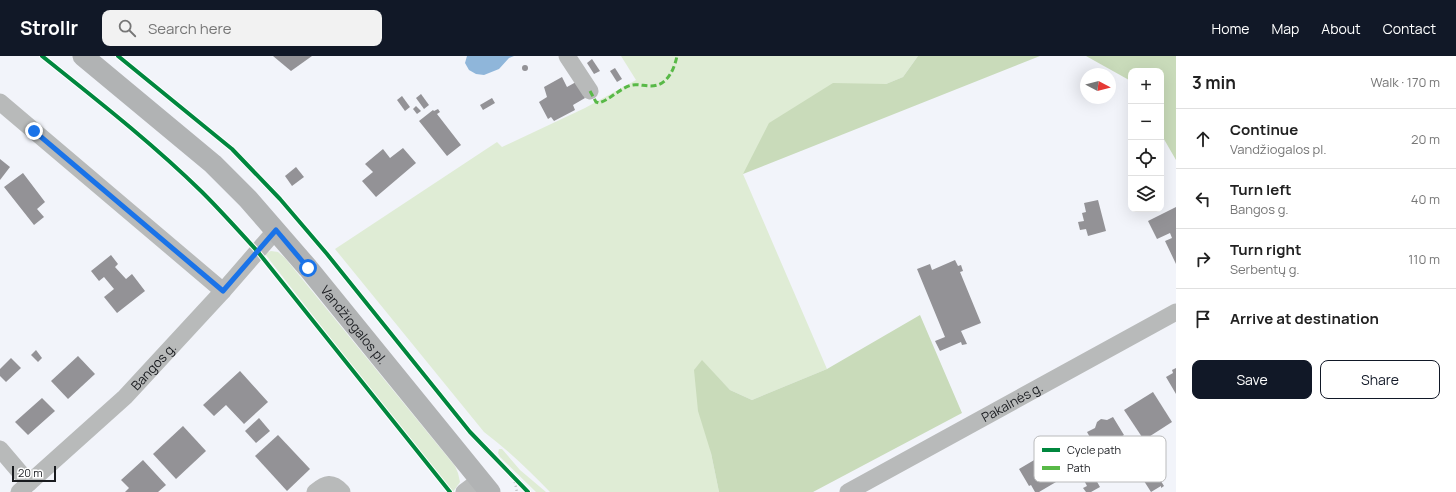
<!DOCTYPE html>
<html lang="en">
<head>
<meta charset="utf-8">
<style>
	:root { --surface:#fff; --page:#f2f2f2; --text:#222; --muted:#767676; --line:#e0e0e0; --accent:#111827 }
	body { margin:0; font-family:Manrope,sans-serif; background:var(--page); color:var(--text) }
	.controls { position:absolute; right:12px; top:12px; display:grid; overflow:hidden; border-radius:8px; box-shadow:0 4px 16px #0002 }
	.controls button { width:36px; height:36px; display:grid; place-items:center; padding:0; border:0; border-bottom:1px solid var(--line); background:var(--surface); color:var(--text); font:20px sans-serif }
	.compass { position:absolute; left:1080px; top:12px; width:36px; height:36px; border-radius:50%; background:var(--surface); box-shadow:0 4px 16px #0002; rotate:97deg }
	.scale { position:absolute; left:12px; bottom:10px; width:44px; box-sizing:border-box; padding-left:4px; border:2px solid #191b1f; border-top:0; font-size:11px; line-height:14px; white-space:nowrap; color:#191b1f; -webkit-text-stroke:3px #fff; paint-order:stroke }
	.stop { position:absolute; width:12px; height:12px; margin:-9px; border:3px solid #1a73e8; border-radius:50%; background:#fff }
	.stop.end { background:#1a73e8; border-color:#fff; box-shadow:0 1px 4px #0008 }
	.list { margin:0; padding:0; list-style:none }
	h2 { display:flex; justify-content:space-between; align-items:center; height:52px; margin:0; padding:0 16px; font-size:17px }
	h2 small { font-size:13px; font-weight:400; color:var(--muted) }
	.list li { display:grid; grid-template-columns:26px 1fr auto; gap:12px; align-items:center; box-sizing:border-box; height:60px; padding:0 16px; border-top:1px solid var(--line) }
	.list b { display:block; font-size:15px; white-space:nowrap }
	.list p { margin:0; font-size:13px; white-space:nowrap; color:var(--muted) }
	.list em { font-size:13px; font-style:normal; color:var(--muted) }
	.actions { display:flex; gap:8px; padding:12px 16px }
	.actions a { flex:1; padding:9px 0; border:1px solid var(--accent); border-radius:8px; text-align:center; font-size:14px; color:var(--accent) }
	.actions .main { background:var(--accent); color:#fff }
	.icon { flex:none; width:22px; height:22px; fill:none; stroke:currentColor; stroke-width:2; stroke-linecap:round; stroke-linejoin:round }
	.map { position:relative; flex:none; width:1176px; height:436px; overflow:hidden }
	header { display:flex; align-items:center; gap:24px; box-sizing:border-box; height:56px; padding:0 20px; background:var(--accent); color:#fff }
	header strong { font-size:19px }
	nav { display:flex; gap:22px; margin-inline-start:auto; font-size:14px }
	.search { width:280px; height:36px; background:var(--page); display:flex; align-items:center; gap:10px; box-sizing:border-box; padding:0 14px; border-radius:8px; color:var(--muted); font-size:15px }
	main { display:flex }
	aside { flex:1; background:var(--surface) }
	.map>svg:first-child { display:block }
</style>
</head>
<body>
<header>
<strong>Strollr</strong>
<div class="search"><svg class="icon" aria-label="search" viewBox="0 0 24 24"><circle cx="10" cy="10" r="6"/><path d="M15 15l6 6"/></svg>Search here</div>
<nav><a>Home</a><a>Map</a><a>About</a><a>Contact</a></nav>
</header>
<main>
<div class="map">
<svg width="1176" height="436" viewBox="0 0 1176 436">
	<rect width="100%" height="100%" fill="#f2f4fa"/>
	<!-- green -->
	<g fill="#dfecd5">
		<path d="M621,0H918L903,21L886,28H863L743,118L827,313L752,344L730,334L702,305L711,397L719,436H550C529,414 508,394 484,376L335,193L497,86L502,91L585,52L636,24Z"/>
		<path d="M271,195L278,196L285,202L455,410L458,417L460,426L453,436H450L265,198Z"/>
		<path d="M499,393H502L520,414L546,436H536L500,401L498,397Z"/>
	</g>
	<!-- forest -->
	<g fill="#c9dbba">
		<path d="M918,0H1040L743,118L769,67L833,27L886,28L903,21Z"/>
		<path d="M1086,0H1176V104L1161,78V15H1131V27L1129,24Z"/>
		<path d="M920,259L962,357L813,436H719L711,397L698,355L694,314L702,304L730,334L752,344L827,313Z"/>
	</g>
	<!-- water -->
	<path fill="#8fb6da" d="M467,0H514L509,2L499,13L484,19L476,18L469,14L465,7Z"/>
	<!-- building -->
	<g fill="#939296">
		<path d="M273,0H312L291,15Z"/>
		<path d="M592,3L600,15L594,18L587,7Z"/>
		<circle cx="525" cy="12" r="3"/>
		<path d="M615,12L622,23L617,26L610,15Z"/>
		<path d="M562,21L567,31L576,26L585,42L573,49L575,54L554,65L551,61L548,63L539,46L547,41L544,31Z"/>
		<path d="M421,38L429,49L424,53L416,42Z"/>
		<path d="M402,40L410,51L405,55L397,44Z"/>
		<path d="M492,42L495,47L483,54L480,49Z"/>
		<path d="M416,50L421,55L417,58L413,53Z"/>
		<path d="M438,53L440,56L437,58L461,89L447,100L419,65L433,54L434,55Z"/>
		<path d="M403,92L416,107L376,141L362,125L373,116L365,108L383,93L390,102Z"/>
		<path d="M0,103L10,111L0,124Z"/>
		<path d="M296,111L304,121L292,130L285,120Z"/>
		<path d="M23,117L45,146L37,153L44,161L34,169L4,131Z"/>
		<path d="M1098,144L1106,175L1088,180L1086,173L1080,174L1078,166L1084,165L1082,157L1086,156L1084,147Z"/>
		<path d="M1176,151V208L1165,185L1172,182L1170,177L1157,183L1148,165Z"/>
		<path d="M111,199L118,208L115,211L126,223L132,218L145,235L117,257L104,241L114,233L104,221L99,225L91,215Z"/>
		<path d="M955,204L958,210L961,209L963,215L960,216L981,267L961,275L967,288L962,289L961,286L940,295L935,285L945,281L917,213L930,208L932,214Z"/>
		<path d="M36,294L42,302L38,306L31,299Z"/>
		<path d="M78,300L95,318L68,343L51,325Z"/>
		<path d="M11,302L21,312L6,326L0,320V313Z"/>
		<path d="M1176,312V338L1166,321L1173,317L1172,314Z"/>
		<path d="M240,315L268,346L244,368L226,349L214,360L203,349Z"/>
		<path d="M1153,336L1172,366L1144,384L1124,354Z"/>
		<path d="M42,342L55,355L28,379L15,366Z"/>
		<path d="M1113,361L1124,379L1113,386L1115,388L1114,395L1108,398L1102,396L1100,393L1098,395L1087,376L1095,372L1097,366L1101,363L1107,364Z"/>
		<path d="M259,362L270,375L256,387L245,375Z"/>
		<path d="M183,370L206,395L176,423L153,398Z"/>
		<path d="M278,379L310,413L287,435L255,400Z"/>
		<path d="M1041,400L1046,408L1049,407L1056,418L1053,420L1056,426L1039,436H1035L1031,429L1029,430L1019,413Z"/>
		<path d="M143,404L166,429L158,436H125L129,432L121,424Z"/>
		<path d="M1149,406L1164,430L1161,432V430L1151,436L1137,414Z"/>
		<path d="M1087,408L1100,431L1091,436H1086L1083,432L1087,430L1078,413Z"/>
	</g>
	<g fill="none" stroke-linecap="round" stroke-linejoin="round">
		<!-- path -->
		<path stroke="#b9babc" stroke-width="2.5" stroke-dasharray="1 3" stroke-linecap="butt" d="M514,422L517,436"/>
		<!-- minor -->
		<g stroke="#b8baba" stroke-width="17">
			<path d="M567,0L590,35"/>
			<path d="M0,46L223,235"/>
			<path d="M0,393L29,427"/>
			<path id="s1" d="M19,436L125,341L223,235L276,174"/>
			<path d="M315,436C326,427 332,425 342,436"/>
			<path d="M464,436L480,424"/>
			<path id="s2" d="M848,436L1176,256"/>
		</g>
		<!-- major -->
		<path stroke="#b1b3b4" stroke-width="21" id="s3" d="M83,0L213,108L248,143L308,212L490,436"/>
		<!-- quiet -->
		<path stroke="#58b947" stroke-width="3" stroke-dasharray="6 3" stroke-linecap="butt" d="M590,35L596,46L599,47C611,43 620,32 632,29C638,28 644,30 651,30C667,30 674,14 677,0"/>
		<!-- cycleway casing -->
		<g stroke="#fff" stroke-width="6">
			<g id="cycleway">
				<path d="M42,0C97,44 152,87 202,136C221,155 240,176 258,196L450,436"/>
				<path d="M118,0L232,93L280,143L327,198L470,376L528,436"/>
			</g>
		</g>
		<!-- cycleway -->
		<use href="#cycleway" stroke="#00873e" stroke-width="4"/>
	</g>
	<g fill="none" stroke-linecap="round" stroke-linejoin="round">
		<!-- route -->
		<path stroke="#1a73e8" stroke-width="5" d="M34,75L223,235L276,174L308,212"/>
	</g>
	<g text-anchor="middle" stroke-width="4" stroke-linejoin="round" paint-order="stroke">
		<!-- street labels -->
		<g font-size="13" fill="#191b1f" stroke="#fff">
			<text dy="5" stroke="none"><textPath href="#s3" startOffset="383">Vandžiogalos pl.</textPath></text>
			<text dy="5" stroke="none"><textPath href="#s1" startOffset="184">Bangos g.</textPath></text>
			<text dy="5" stroke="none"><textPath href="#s2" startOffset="187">Pakalnės g.</textPath></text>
		</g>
	</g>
	<!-- legend -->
	<rect x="1034" y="380" width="132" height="46" rx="6" fill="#fff" stroke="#babbbc" stroke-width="1"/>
	<rect x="1042" y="392" width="18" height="4" fill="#00873e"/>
	<rect x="1042" y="410" width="18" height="4" fill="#58b947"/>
	<g font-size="11" fill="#191b1f">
		<text x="1067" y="398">Cycle path</text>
		<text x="1067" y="416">Path</text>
	</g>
</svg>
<div class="controls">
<button>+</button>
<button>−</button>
<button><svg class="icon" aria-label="locate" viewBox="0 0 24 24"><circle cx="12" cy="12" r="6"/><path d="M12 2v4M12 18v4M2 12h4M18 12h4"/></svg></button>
<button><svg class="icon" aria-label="layers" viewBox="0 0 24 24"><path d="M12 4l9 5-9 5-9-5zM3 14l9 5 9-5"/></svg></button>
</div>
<svg class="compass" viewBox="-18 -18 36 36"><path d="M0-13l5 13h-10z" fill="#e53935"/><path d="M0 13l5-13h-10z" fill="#767676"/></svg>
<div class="scale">20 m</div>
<div class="stop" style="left:308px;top:212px"></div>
<div class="stop end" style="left:34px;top:75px"></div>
</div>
<aside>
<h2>3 min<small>Walk · 170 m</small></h2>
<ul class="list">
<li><svg class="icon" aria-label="ahead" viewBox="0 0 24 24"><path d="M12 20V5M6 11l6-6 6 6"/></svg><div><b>Continue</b><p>Vandžiogalos pl.</p></div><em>20 m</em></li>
<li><svg class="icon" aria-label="left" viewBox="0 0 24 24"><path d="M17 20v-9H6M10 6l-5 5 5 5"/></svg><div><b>Turn left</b><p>Bangos g.</p></div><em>40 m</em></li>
<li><svg class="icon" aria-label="right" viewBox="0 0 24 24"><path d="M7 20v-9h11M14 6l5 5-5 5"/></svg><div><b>Turn right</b><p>Serbentų g.</p></div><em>110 m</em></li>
<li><svg class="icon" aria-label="arrive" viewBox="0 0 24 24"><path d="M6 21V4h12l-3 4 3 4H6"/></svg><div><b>Arrive at destination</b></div></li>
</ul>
<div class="actions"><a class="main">Save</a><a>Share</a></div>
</aside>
</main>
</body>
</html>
